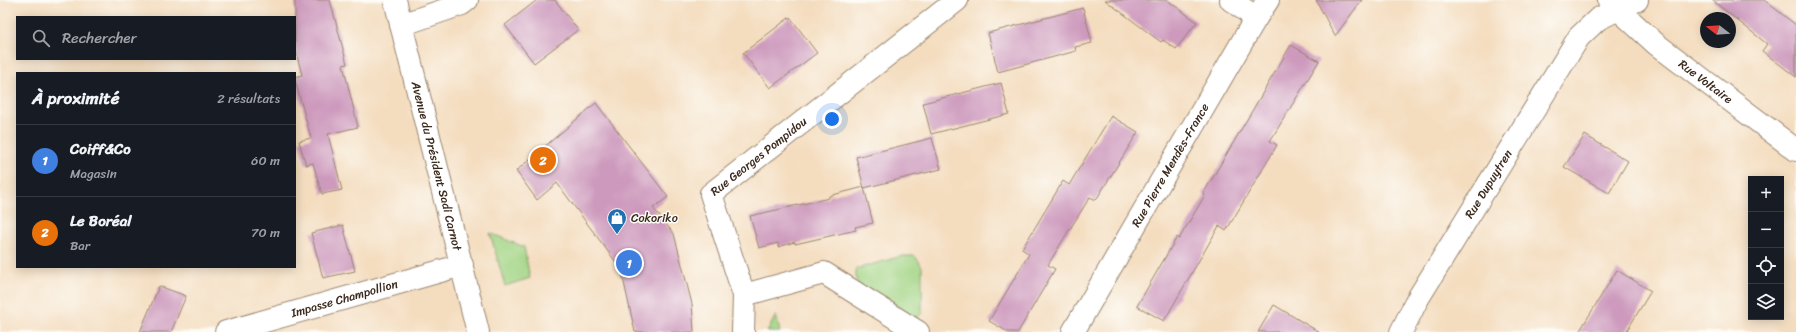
<!DOCTYPE html>
<html lang="fr">
<head>
<meta charset="utf-8">
<style>
	:root { --surface:#171b24; --page:#20242c; --text:#f1f3f6; --muted:#9ea1a6; --line:#363941; --accent:#7c3aed }
	body { margin:0; font-family:Sriracha,sans-serif; background:var(--page); color:var(--text) }
	.controls { position:absolute; right:12px; bottom:12px; display:grid; overflow:hidden; border-radius:0px; box-shadow:0 2px 10px #0003 }
	.controls button { width:36px; height:36px; display:grid; place-items:center; padding:0; border:0; border-bottom:1px solid var(--line); background:var(--surface); color:var(--text); font:20px sans-serif }
	.compass { position:absolute; left:1700px; top:12px; width:36px; height:36px; border-radius:50%; background:var(--surface); box-shadow:0 2px 10px #0003; rotate:287deg }
	.you { position:absolute; left:832px; top:119px; width:14px; height:14px; margin:-10px; border:3px solid #fff; border-radius:50%; background:#1a73e8; box-shadow:0 0 0 6px #1a73e833 }
	.badge { display:grid; place-items:center; width:26px; height:26px; border-radius:50%; background:var(--accent); color:#fff; font-size:13px; font-weight:700 }
	.pin { position:absolute; translate:-50% -50%; border:2px solid #fff; box-shadow:0 1px 4px #0006 }
	.list { margin:0; padding:0; list-style:none }
	h2 { display:flex; justify-content:space-between; align-items:center; height:52px; margin:0; padding:0 16px; font-size:17px }
	h2 small { font-size:13px; font-weight:400; color:var(--muted) }
	.list li { display:grid; grid-template-columns:26px 1fr auto; gap:12px; align-items:center; box-sizing:border-box; height:72px; padding:0 16px; border-top:1px solid var(--line) }
	.list b { display:block; font-size:15px; white-space:nowrap }
	.list p { margin:0; font-size:13px; white-space:nowrap; color:var(--muted) }
	.list em { font-size:13px; font-style:normal; color:var(--muted) }
	.icon { flex:none; width:22px; height:22px; fill:none; stroke:currentColor; stroke-width:2; stroke-linecap:round; stroke-linejoin:round }
	.map { position:relative; flex:none; width:1796px; height:332px; overflow:hidden }
	.search { position:absolute; background:var(--surface); box-shadow:0 2px 10px #0003; left:16px; top:16px; width:280px; height:44px; display:flex; align-items:center; gap:10px; box-sizing:border-box; padding:0 14px; border-radius:0px; color:var(--muted); font-size:15px }
	.panel { position:absolute; background:var(--surface); box-shadow:0 2px 10px #0003; left:16px; top:72px; width:280px; height:196px; border-radius:0px }
	.map>svg:first-child { display:block }
</style>
</head>
<body>
<div class="map">
<svg width="1796" height="332" viewBox="0 0 1796 332">
	<rect width="100%" height="100%" fill="#fdfcf7"/>
	<filter id="ink" filterUnits="userSpaceOnUse"><feTurbulence type="fractalNoise" baseFrequency=".025" numOctaves="2"/><feDisplacementMap in="SourceGraphic" scale="8" xChannelSelector="R" yChannelSelector="G"/><feConvolveMatrix kernelMatrix="1 2 1 2 8 2 1 2 1" color-interpolation-filters="sRGB"/></filter>
	<filter id="wash" filterUnits="userSpaceOnUse"><feTurbulence type="fractalNoise" baseFrequency=".012" numOctaves="4" result="noise"/><feDisplacementMap in="SourceGraphic" scale="16" xChannelSelector="R" yChannelSelector="G"/><feGaussianBlur stdDeviation="0.9" result="paint"/><feColorMatrix in="noise" values="0 0 0 0 0 0 0 0 0 0 0 0 0 0 0 0 0 1.4 0 .05"/><feComposite in="paint" operator="in"/></filter>
	<g filter="url(#wash)">
		<rect width="100%" height="100%" fill="#f4ddbf"/>
		<!-- green -->
		<g fill="#a2d484" stroke="#6e7f51">
			<path d="M490,233L524,247L530,278L505,286Z"/>
			<path d="M902,256H915L922,267V313L916,319L859,285L856,280V269Z"/>
			<path d="M776,315L780,332H767Z"/>
		</g>
		<g id="blocks">
			<!-- building -->
			<g fill="#cd9abd">
				<path d="M295,0H330L347,64L343,65L358,127L328,134L342,190L322,194L313,163L306,165L299,141L311,138L295,80V77L302,75L295,48Z"/>
				<path d="M537,0H555L578,30L534,63L505,25Z"/>
				<path d="M1105,0H1167L1197,22L1176,49L1163,40L1161,42Z"/>
				<path d="M1316,0H1362L1335,36Z"/>
				<path d="M1712,0H1764L1796,25V77L1762,51L1767,44Z"/>
				<path d="M1083,8L1092,43L1075,47L1076,51L998,72L988,33Z"/>
				<path d="M790,17L817,53L770,88L743,53Z"/>
				<path d="M1291,45L1319,61L1270,141L1277,145L1254,184L1226,231L1219,226L1164,321L1137,306L1177,237L1179,239L1205,195L1203,194Z"/>
				<path d="M1001,83L1009,114L931,134L923,103Z"/>
				<path d="M596,103L668,197L653,208L674,234L692,304L694,332H635L621,269L557,183L537,200L516,171Z"/>
				<path d="M1111,116L1138,132L1096,200L1090,197L1063,240L1048,265L1055,269L1018,332H1008L989,321L1029,254L1022,249L1063,181L1069,185Z"/>
				<path d="M1585,135L1628,161L1609,193L1564,167Z"/>
				<path d="M932,138L941,169L864,188L856,157Z"/>
				<path d="M864,187L873,223L855,227L856,230L795,244V242L778,247V243L759,248L750,216L829,198V196Z"/>
				<path d="M343,225L355,271L323,278L311,233Z"/>
				<path d="M1617,270L1651,291L1626,332H1579Z"/>
				<path d="M159,286L186,296L171,332H140Z"/>
				<path d="M1274,305L1319,332H1258Z"/>
			</g>
		</g>
	</g>
	<g filter="url(#ink)">
		<use href="#blocks" fill-opacity="0" stroke="#98846e" stroke-width="1"/>
		<g fill="none" stroke-linecap="round" stroke-linejoin="round">
			<!-- minor casing -->
			<g stroke="#98846e" stroke-width="24">
				<g id="minor">
					<path d="M1231,0L1256,18"/>
					<path id="s1" d="M1609,1L1656,44L1796,150"/>
					<path d="M401,25L462,4L467,0"/>
					<path d="M744,295L824,273L918,332"/>
					<path id="s2" d="M226,332L462,265"/>
					<path id="s3" d="M743,332L744,295L711,194L957,0"/>
					<path id="s4" d="M1073,332L1256,18L1268,0"/>
					<path id="s5" d="M1401,332L1417,300L1579,37L1598,19L1637,0"/>
				</g>
			</g>
			<!-- major casing -->
			<g stroke="#98846e" stroke-width="24">
				<g id="major">
					<path id="s6" d="M395,0L478,332"/>
				</g>
			</g>
			<!-- minor -->
			<use href="#minor" stroke="#fff" stroke-width="22"/>
			<!-- major -->
			<use href="#major" stroke="#fff" stroke-width="22"/>
		</g>
	</g>
	<!-- icons -->
	<defs>
		<g id="shop-pin" transform="scale(1)"><path d="M0 17L-7.5 6A9.5 9.5 0 1 1 7.5 6Z" fill="#1f6fb2" stroke="#fdfcf7"/><path d="M-5-2.5h2.3a2.7 3.5 0 0 1 5.4 0H5L5.5 6h-11ZM-1.5-2.5h3a1.5 2.3 0 0 0-3 0Z" fill="#fff"/></g>
	</defs>
	<g fill-rule="evenodd">
		<use href="#shop-pin" x="617" y="218"/>
	</g>
	<g text-anchor="middle" stroke-width="3" stroke-linejoin="round" paint-order="stroke">
		<!-- street labels -->
		<g font-size="12" fill="#3b2a1e" stroke="#fdfcf7">
			<text dy="4" stroke="none"><textPath href="#s1" startOffset="126">Rue Voltaire</textPath></text>
			<text dy="4" stroke="none"><textPath href="#s3" startOffset="204">Rue Georges Pompidou</textPath></text>
			<text dy="4" stroke="none"><textPath href="#s6" startOffset="171">Avenue du Président Sadi Carnot</textPath></text>
			<text dy="4" stroke="none"><textPath href="#s4" startOffset="193">Rue Pierre Mendès-France</textPath></text>
			<text dy="4" stroke="none"><textPath href="#s5" startOffset="172">Rue Dupuytren</textPath></text>
			<text dy="4" stroke="none"><textPath href="#s2" startOffset="123">Impasse Champollion</textPath></text>
		</g>
		<!-- poi labels -->
		<g font-size="12" fill="#3b2a1e" stroke="#fdfcf7" text-anchor="start">
			<text x="631" y="222">Cokoriko</text>
		</g>
	</g>
</svg>
<div class="controls">
<button>+</button>
<button>−</button>
<button><svg class="icon" aria-label="locate" viewBox="0 0 24 24"><circle cx="12" cy="12" r="6"/><path d="M12 2v4M12 18v4M2 12h4M18 12h4"/></svg></button>
<button><svg class="icon" aria-label="layers" viewBox="0 0 24 24"><path d="M12 4l9 5-9 5-9-5zM3 14l9 5 9-5"/></svg></button>
</div>
<svg class="compass" viewBox="-18 -18 36 36"><path d="M0-13l5 13h-10z" fill="#e53935"/><path d="M0 13l5-13h-10z" fill="#9ea1a6"/></svg>
<div class="you"></div>
<div class="pin badge" style="left:629px;top:263px;background:#3f7fe0">1</div>
<div class="pin badge" style="left:543px;top:160px;background:#e8710a">2</div>
<div class="search"><svg class="icon" aria-label="search" viewBox="0 0 24 24"><circle cx="10" cy="10" r="6"/><path d="M15 15l6 6"/></svg>Rechercher</div>
<section class="panel">
<h2>À proximité<small>2 résultats</small></h2>
<ul class="list">
<li><span class="badge" style="background:#3f7fe0">1</span><div><b>Coiff&amp;Co</b><p>Magasin</p></div><em>60 m</em></li>
<li><span class="badge" style="background:#e8710a">2</span><div><b>Le Boréal</b><p>Bar</p></div><em>70 m</em></li>
</ul>
</section>
</div>
</body>
</html>
